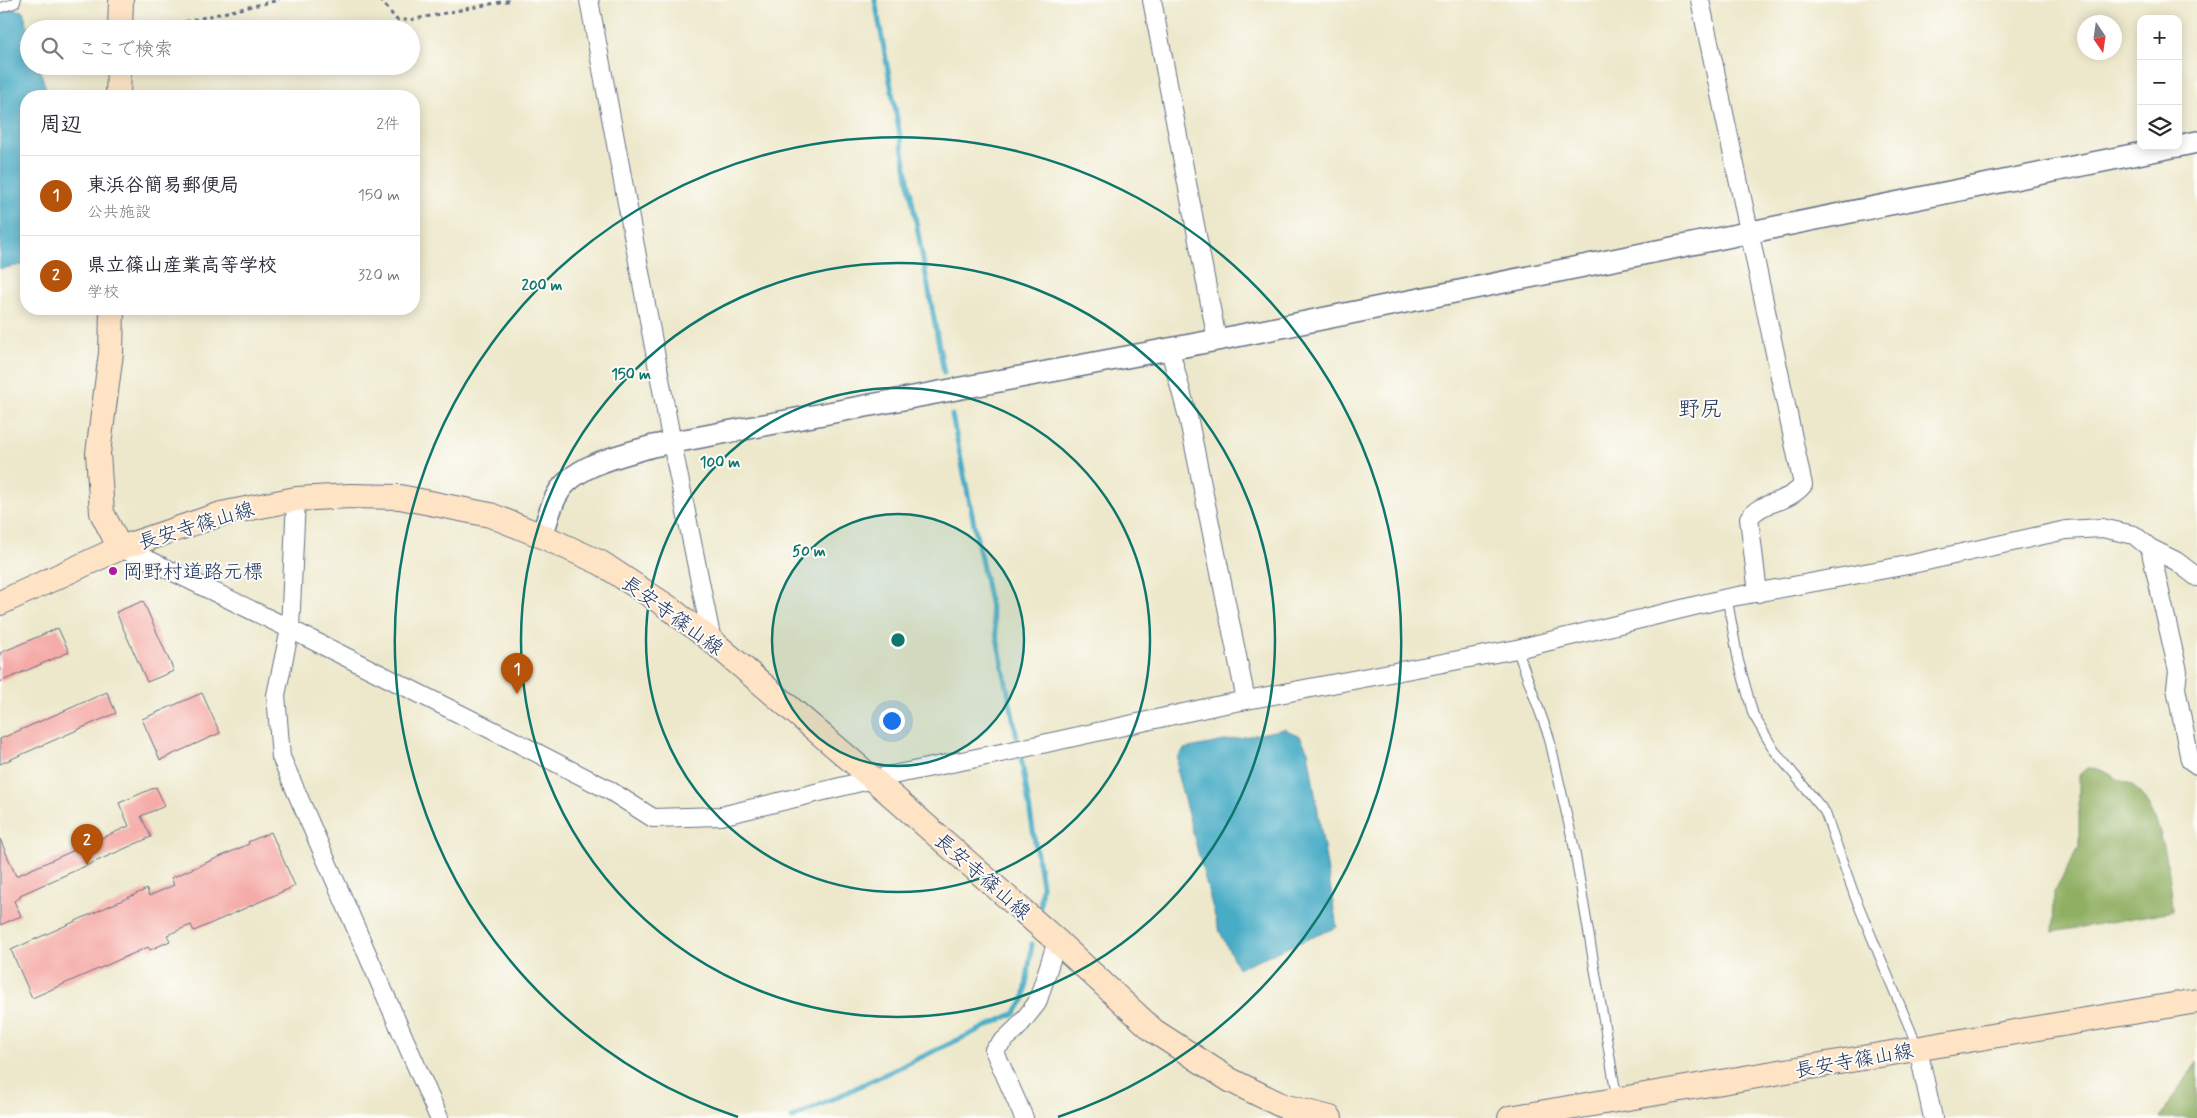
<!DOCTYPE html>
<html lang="ja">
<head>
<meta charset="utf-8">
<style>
	:root { --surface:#fff; --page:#f7f7f7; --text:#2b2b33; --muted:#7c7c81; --line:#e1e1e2; --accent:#b45309 }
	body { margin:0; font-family:Mynerve,"Klee One",sans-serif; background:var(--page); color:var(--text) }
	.controls { position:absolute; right:15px; top:15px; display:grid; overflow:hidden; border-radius:10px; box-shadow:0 2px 12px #0003 }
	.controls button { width:45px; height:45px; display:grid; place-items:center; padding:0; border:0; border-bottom:1px solid var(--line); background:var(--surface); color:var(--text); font:25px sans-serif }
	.compass { position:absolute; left:2077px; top:15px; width:45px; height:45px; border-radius:50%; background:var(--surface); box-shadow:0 2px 12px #0003; rotate:167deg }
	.you { position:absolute; left:891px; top:720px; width:18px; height:18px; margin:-12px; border:4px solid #fff; border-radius:50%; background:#1a73e8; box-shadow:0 0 0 8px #1a73e833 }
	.badge { display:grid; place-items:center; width:32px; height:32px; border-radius:50%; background:var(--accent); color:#fff; font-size:16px; font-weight:700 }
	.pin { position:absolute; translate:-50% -41px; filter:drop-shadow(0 1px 2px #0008) }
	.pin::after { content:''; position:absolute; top:26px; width:18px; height:15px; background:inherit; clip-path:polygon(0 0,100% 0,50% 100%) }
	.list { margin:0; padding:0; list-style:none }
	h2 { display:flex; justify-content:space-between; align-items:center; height:65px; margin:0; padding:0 20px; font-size:21px }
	h2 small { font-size:16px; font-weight:400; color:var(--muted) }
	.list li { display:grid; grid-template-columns:32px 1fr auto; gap:15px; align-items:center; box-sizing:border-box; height:80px; padding:0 20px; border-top:1px solid var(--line) }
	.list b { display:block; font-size:19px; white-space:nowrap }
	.list p { margin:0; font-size:16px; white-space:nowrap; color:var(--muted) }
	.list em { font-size:16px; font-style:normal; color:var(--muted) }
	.icon { flex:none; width:28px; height:28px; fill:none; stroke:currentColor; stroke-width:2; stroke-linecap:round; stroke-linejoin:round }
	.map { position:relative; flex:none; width:2197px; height:1118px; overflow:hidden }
	.search { position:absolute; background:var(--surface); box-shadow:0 2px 12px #0003; left:20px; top:20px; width:400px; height:55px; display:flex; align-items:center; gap:12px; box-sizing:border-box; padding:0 18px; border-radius:28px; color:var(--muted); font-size:19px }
	.panel { position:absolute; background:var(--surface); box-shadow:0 2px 12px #0003; left:20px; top:90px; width:400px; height:225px; border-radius:20px }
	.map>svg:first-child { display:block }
</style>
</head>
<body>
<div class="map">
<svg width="2197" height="1118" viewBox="0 0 2197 1118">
	<rect width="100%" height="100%" fill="#fdfcf7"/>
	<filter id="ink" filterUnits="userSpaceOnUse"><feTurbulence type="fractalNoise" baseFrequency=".02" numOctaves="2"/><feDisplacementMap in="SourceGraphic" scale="10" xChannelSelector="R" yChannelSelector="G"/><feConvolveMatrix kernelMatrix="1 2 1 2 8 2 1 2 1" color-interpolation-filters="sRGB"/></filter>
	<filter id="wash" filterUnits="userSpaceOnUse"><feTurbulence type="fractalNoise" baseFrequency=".0096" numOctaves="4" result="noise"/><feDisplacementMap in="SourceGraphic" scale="20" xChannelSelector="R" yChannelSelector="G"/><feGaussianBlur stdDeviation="1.12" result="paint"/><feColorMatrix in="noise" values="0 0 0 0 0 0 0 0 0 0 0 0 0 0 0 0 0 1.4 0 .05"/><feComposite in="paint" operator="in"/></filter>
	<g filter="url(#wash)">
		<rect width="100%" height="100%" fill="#ede8cb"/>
		<!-- forest -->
		<g fill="#90af62" stroke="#566f60">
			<path d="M2087,768C2099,768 2106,772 2116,778C2122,781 2131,784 2136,789C2163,815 2171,876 2173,911L2053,932L2054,892L2079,847V775Z"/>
			<path d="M2197,1062V1118H2161L2162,1115Z"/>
		</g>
		<!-- water -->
		<g fill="#46acc6" stroke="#306e92">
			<path d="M4,8L23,11L29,31V66H39L48,96H26V264L0,269V9Z"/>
			<path d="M1284,729L1300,736L1308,751L1337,927L1238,968L1218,928L1177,773L1178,757L1184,749Z"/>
		</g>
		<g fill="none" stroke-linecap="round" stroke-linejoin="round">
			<!-- stream -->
			<g stroke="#46acc6" stroke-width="5">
				<path d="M875,0L944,373"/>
				<path d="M952,415L1017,737"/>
				<path d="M1021,757L1042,885L1040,908"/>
				<path d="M792,1118L1015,1013L1024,1000L1032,944"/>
			</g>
		</g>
		<g id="blocks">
			<!-- building -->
			<g fill="#f5aba7">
				<path d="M143,601L174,671L147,682L116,612Z"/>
				<path d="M58,628L69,652L0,682V653Z"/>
				<path d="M107,692L116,713L0,764V739Z"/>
				<path d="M202,693L220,733L160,760L142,719Z"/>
				<path d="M156,787L165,806L141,816L151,837L20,895L21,897L14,901L21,916L0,925V839L16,876L129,826L119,803Z"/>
				<path d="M271,832L295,886L194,931L191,925L167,935L170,941L150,950L148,947L32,998L11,950L147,889L149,896L174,885L171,878L249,844L248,842Z"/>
			</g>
		</g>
	</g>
	<g filter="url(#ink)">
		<use href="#blocks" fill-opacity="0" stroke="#647084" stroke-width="1"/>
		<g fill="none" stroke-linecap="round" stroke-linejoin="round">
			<!-- service casing -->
			<g stroke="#647084" stroke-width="11">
				<g id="service">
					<path d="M0,8L15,3L16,0"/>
					<path d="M1727,598L1738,659L1753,714L1774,750L1825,812L1855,897L1918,1048"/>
					<path d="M1517,649L1549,737L1574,847L1617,1099"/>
				</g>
			</g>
			<!-- minor casing -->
			<g stroke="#647084" stroke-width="20">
				<g id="minor">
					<path d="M589,0L672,443L712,641"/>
					<path d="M1152,0L1217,340"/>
					<path d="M1700,0L1803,485C1786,505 1762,500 1749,518L1758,593"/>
					<path d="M1170,350L1189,421L1246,700"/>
					<path d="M296,499L290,629L276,695L281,757L439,1118"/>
					<path d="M120,548L153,562L290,629L510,739L609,790L653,818L721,816L873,779L1006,752L1215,706L1517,649L1727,598L1908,565L2066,530L2102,528L2134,535L2150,548L2176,561L2197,577"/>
					<path d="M2150,548L2178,671L2176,688L2190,760L2197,765"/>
					<path d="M1918,1049L1933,1118"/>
					<path d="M1024,1118L994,1050L1018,1027L1037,1003L1057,941"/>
				</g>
			</g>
			<!-- tertiary casing -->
			<g stroke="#647084" stroke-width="24">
				<g id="tertiary">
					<path d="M2178,146L2197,142"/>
					<path d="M542,536C547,522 550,507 557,495C573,465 622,455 653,446L1217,340L2177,146"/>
				</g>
			</g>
			<!-- secondary casing -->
			<g stroke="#647084" stroke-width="26">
				<g id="secondary">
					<path d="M120,29L121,0"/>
					<path d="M118,96L119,66"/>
					<path d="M112,309L111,353L98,453L102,513L120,548"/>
					<path d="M0,603L120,548L221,514L296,499L350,496L400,497L490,515L542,536L601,563L668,607L712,641L873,779L1057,941L1154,1031L1230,1080L1283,1106L1330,1118"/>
					<path d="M1510,1118L2197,1001"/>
				</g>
			</g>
			<!-- path -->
			<g stroke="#647084" stroke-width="3" stroke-dasharray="4 4" stroke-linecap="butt">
				<path d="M380,0L397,20H410L511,0"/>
				<path d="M154,29L279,0"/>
			</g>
			<!-- service -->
			<use href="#service" stroke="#fff" stroke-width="9"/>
			<!-- minor -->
			<use href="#minor" stroke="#fff" stroke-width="18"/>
			<!-- tertiary -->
			<use href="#tertiary" stroke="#fff" stroke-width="21"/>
			<!-- secondary -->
			<use href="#secondary" stroke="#fee4c5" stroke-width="24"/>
		</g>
	</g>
	<!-- distance rings -->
	<circle cx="898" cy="640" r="126" fill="#0f766e" fill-opacity=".12"/>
	<g fill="none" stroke="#0f766e" stroke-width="2.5">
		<circle cx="898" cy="640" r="126"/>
		<circle cx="898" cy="640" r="252"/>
		<circle cx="898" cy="640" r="377"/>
		<path d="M738 1117A503 503 0 1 1 1058 1117"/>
	</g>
	<!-- markers -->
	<circle fill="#b5179e" stroke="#fdfcf7" stroke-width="2" cx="113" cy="571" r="5"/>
	<g text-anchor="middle" stroke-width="4" stroke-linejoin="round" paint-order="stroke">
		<!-- street labels -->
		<g font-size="20" fill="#1b2f5e" stroke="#fdfcf7">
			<text transform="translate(196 525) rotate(-17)" y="7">長安寺篠山線</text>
			<text transform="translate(673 615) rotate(36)" y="7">長安寺篠山線</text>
			<text transform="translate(983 876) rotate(41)" y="7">長安寺篠山線</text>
			<text transform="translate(1854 1060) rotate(-10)" y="7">長安寺篠山線</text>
		</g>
		<!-- poi labels -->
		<g font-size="20" fill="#1b2f5e" stroke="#fdfcf7" text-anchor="start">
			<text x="123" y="578">岡野村道路元標</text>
		</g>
		<!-- quarter labels -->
		<g font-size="22" fill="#1b2f5e" stroke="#fdfcf7">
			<text x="1700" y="416">野尻</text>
		</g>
	</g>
	<circle cx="898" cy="640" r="8" fill="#0f766e" stroke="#fdfcf7" stroke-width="2.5"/>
	<g font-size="15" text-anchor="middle" font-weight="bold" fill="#0f766e" stroke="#fdfcf7" stroke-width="4" stroke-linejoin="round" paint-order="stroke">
		<text x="542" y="290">200 m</text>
		<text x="631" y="379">150 m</text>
		<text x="720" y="467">100 m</text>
		<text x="809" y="556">50 m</text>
	</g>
</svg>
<div class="controls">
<button>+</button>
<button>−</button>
<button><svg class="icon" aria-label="layers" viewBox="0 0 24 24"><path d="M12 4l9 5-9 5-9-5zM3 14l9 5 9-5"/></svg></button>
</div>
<svg class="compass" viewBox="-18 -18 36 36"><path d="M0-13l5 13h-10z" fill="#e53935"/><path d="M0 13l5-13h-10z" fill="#7c7c81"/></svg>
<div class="you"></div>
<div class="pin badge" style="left:517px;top:694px">1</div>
<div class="pin badge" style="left:87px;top:865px">2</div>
<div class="search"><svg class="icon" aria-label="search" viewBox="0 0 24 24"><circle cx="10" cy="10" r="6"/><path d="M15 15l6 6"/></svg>ここで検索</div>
<section class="panel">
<h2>周辺<small>2件</small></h2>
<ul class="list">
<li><span class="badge">1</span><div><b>東浜谷簡易郵便局</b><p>公共施設</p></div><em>150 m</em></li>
<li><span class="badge">2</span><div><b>県立篠山産業高等学校</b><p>学校</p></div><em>320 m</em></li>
</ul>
</section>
</div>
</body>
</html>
